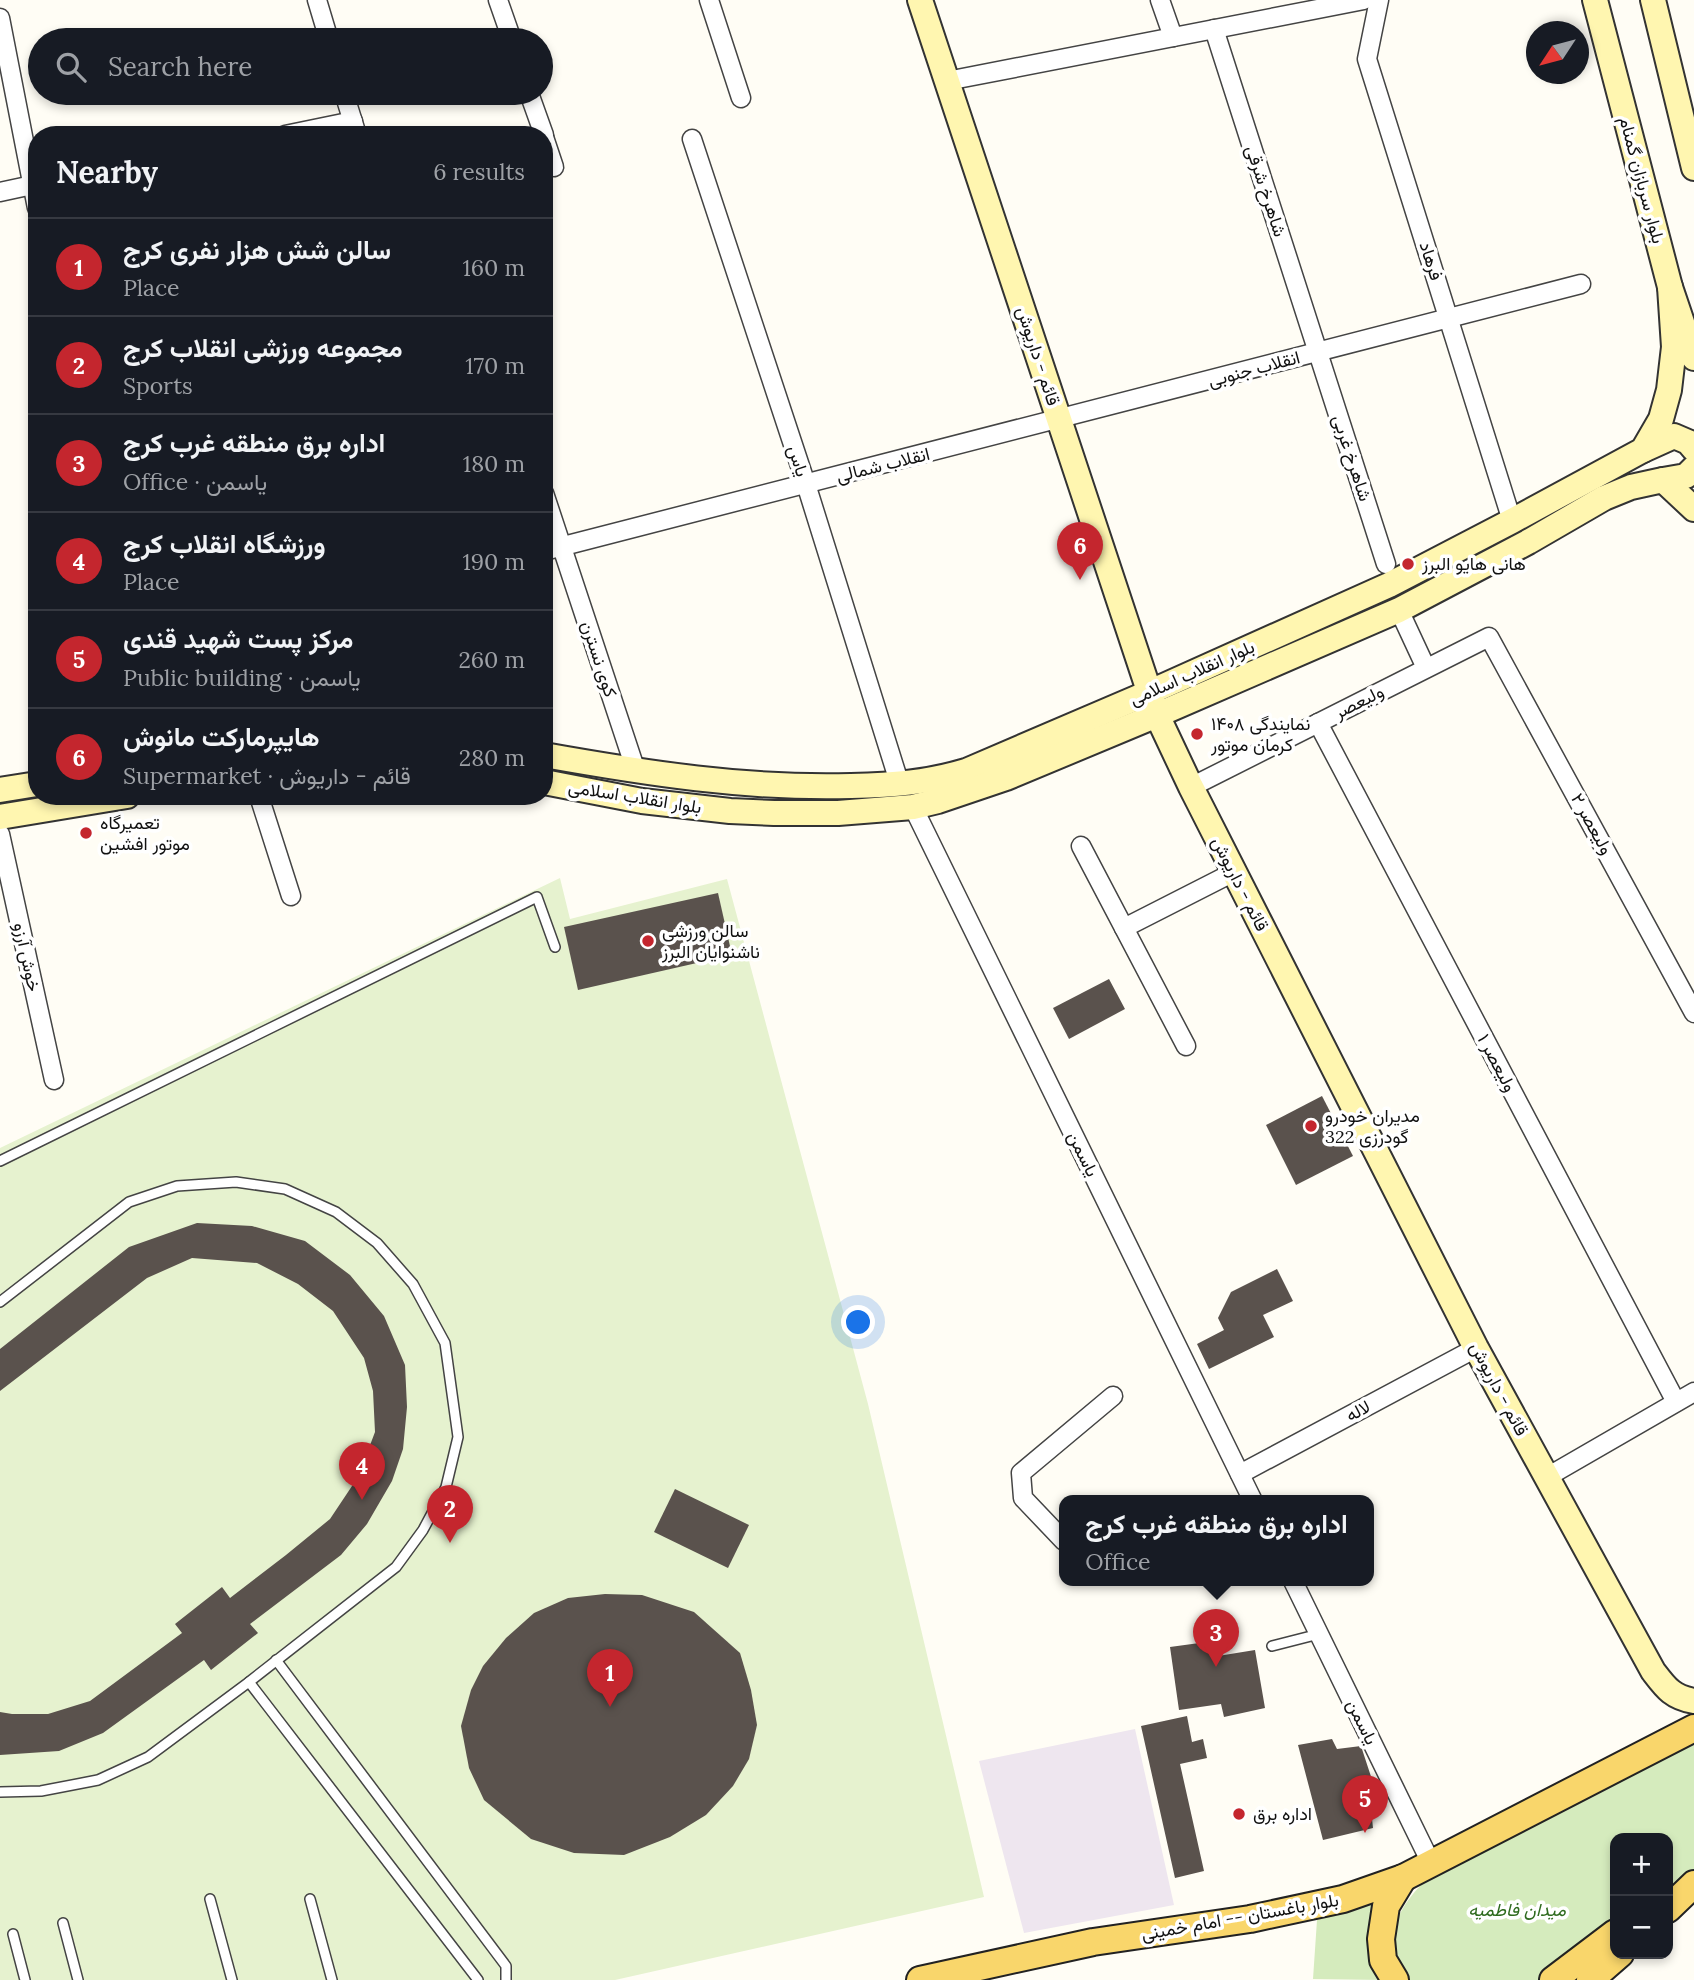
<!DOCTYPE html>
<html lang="en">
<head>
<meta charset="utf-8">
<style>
	:root { --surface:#171b24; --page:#242831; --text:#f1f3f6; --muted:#9ea1a6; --line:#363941; --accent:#c4262e }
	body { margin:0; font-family:Lora,Vazirmatn,serif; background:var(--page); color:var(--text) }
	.controls { position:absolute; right:21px; bottom:21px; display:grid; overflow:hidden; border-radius:14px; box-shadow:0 4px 10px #0003 }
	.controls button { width:63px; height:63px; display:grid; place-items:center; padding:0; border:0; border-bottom:2px solid var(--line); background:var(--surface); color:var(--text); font:35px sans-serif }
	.compass { position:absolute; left:1526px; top:21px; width:63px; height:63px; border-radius:50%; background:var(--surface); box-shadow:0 4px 10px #0003; rotate:234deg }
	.you { position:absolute; left:859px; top:1323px; width:24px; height:24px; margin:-18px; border:5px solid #fff; border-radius:50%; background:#1a73e8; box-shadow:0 0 0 10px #1a73e833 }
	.badge { display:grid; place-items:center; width:46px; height:46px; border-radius:50%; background:var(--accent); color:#fff; font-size:23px; font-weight:700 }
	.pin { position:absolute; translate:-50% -58px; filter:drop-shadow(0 2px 4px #0008) }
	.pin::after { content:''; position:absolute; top:37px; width:24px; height:21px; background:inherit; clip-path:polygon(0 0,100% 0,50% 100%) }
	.popup { position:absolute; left:1059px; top:1495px; width:315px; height:91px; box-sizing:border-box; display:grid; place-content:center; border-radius:14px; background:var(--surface); filter:drop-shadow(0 2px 5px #0005); font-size:23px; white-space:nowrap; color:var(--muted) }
	.popup b { font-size:26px; color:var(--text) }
	.popup::after { content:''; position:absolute; left:50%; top:100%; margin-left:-14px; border:14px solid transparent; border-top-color:var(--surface) }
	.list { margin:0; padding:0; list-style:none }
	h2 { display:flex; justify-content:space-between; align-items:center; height:91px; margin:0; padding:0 28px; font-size:30px }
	h2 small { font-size:23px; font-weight:400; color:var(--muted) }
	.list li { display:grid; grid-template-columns:46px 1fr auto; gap:21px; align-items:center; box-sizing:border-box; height:98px; padding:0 28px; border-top:2px solid var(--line) }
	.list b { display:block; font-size:26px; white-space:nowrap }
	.list p { margin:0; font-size:23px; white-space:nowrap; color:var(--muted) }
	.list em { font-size:23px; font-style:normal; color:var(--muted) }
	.icon { flex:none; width:38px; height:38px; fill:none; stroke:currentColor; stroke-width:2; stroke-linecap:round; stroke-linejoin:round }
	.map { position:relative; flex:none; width:1694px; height:1980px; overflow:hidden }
	.search { position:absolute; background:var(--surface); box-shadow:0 4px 10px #0003; left:28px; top:28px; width:525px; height:77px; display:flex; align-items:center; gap:18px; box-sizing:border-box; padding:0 24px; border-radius:38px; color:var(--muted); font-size:26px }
	.panel { position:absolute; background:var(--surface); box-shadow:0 4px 10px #0003; left:28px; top:126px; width:525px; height:679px; border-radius:28px }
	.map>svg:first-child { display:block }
</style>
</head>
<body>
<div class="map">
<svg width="1694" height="1980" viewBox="0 0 1694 1980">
	<rect width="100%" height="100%" fill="#fffdf5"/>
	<!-- industrial -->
	<path fill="#eee6ef" d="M1135,1729L1174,1905L1024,1933L979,1761Z"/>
	<!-- green -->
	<g fill="#d5ebbd">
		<path d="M1694,1740V1871L1683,1881L1668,1891V1838H1615V1924L1539,1980H1410C1379,1947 1395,1911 1423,1883Z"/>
		<path d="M1378,1898C1363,1933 1371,1947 1383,1980L1313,1979L1317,1920Z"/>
	</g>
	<!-- pitch -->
	<path fill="#e6f2cf" d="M560,878L570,919L727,879L868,1404L984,1897L615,1980H0V1148Z"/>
	<!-- building -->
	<g fill="#5a524d">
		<path d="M718,893L732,955L578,990L564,927Z"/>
		<path d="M1109,979L1125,1009L1069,1039L1053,1008Z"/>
		<path d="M1322,1096L1353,1156L1296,1185L1266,1125Z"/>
		<path d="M197,1223L252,1226L305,1241L350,1275L384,1316L405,1365L407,1407L403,1449L392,1481L367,1524L341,1555L250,1624L258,1633L211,1670L204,1660L103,1733L59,1751L0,1755V1712L12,1714H48L90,1701L182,1633L175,1624L222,1587L230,1598L286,1555L330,1519L358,1477L375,1432L373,1391L364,1358L333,1311L298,1284L257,1263L192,1258L147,1278L0,1391V1349L129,1247Z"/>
		<path d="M1277,1269L1293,1301L1263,1315L1274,1337L1209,1369L1197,1344L1224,1330L1218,1318L1231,1292Z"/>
		<path d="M675,1489L749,1525L728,1568L654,1532Z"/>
		<path d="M605,1594L642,1595L694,1612L740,1653L751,1690L757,1725L749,1759L733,1786L706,1815L670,1837L624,1855L574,1853L531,1839L484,1800L469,1768L461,1726L471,1690L483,1666L506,1638L534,1613L568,1598Z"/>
		<path d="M1214,1641L1218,1656L1255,1650L1265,1708L1224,1717L1221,1704L1179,1710L1170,1647Z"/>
		<path d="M1187,1716L1192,1742L1203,1739L1207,1758L1180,1764L1204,1871L1175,1878L1141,1726Z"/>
		<path d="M1332,1739L1337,1749L1361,1746L1380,1804L1371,1809L1373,1828L1323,1840L1298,1745Z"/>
	</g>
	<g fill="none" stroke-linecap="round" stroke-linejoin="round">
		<!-- lane casing -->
		<g stroke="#444" stroke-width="12">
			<g id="lane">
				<path d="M0,1161L537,897L555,947"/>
				<path d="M0,1302L129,1202L177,1186L236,1182L285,1189L336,1212L377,1243L413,1284L445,1343L458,1437L446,1487L423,1530L396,1567L249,1682L148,1757L98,1780L41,1791L0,1792"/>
				<path d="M1272,1646L1319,1634"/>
				<path d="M276,1660L506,1966V1980"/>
				<path d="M249,1682L478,1980"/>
				<path d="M210,1899L232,1980"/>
				<path d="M310,1899L332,1980"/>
				<path d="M63,1923L78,1980"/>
				<path d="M13,1934L25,1980"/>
			</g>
		</g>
		<!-- street casing -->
		<g stroke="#444" stroke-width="21">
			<g id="street">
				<path d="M317,0L329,40"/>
				<path d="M498,0L512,40"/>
				<path d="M709,0L741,98"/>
				<path d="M1160,0L1173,37"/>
				<path d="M1379,0L1367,59L1512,521"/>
				<path d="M0,18L37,208"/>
				<path d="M1214,29L1386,564"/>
				<path d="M947,81L1364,0"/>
				<path d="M344,93L357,135"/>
				<path d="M529,93L544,135"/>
				<path d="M285,135L353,121"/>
				<path d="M544,137L554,167"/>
				<path d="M692,139L806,484L900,785"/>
				<path d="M0,192L37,184"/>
				<path d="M544,493L636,771"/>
				<path d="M544,551L1581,284"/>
				<path d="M1399,610L1426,668"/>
				<path d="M1318,723L1676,1402"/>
				<path d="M1191,787L1489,637L1694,1013"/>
				<path d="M259,796L291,896"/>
				<path d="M913,807L1253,1501"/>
				<path d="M0,834L54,1080"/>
				<path d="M1081,846L1186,1046"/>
				<path d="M1124,928L1234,872"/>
				<path d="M1240,1474L1476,1348"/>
				<path d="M1547,1477L1694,1392"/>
				<path d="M1064,1541L1023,1498L1021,1473L1113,1396"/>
				<path d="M1293,1581L1431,1863"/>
			</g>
		</g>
		<!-- secondary casing -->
		<g stroke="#333" stroke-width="28">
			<g id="secondary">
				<path d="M920,0L1157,715L1191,787L1476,1348L1653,1671C1666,1688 1672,1697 1694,1701"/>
				<path d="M1595,0L1670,287L1694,358"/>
				<path d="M1653,0L1694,168"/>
				<path d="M1643,450L1674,436L1688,442L1694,449"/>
				<path d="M1663,480L1686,476L1694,468"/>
				<path d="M544,755C645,773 748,789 851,786C892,785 926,783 966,771L1148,693L1389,585L1512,521L1643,450L1661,419L1669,390L1674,347L1670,287"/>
				<path d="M544,782L642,801L730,811L774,813H838L913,807L938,801L1006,778L1157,715L1399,610L1528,542L1604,498L1631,487L1663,480L1694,509"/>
				<path d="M0,790L37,784"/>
				<path d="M0,817L127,796"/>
			</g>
		</g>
		<!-- primary casing -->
		<g stroke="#222" stroke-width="30">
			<g id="primary">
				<path d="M1668,1909L1694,1884"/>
				<path d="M920,1980L1093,1942L1250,1919L1343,1899L1403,1878L1694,1728"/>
				<path d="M1395,1980L1383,1960L1381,1939L1386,1906L1403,1878"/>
				<path d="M1553,1980L1615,1933"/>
				<path d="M1590,1980L1620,1954"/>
			</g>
		</g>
		<!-- lane -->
		<use href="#lane" stroke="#fff" stroke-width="9"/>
		<!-- street -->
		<use href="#street" stroke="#fff" stroke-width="18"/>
		<!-- secondary -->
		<use href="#secondary" stroke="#fff6b0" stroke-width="24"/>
		<!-- primary -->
		<use href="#primary" stroke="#f9d66b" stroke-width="26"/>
	</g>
	<!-- markers -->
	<g fill="#c4262e" stroke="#fff" stroke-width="2.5">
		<circle cx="1408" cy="564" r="7"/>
		<circle cx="1197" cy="734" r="7"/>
		<circle cx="86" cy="833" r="7"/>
		<circle cx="648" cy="941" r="7"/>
		<circle cx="1311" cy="1126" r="7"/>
		<circle cx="1239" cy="1814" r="7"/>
	</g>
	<g text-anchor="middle" stroke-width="7" stroke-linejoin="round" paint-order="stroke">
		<!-- street labels -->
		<g font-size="18" fill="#111" stroke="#fff">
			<text transform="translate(1642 180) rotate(75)" y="6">بلوار سربازان گمنام</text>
			<text transform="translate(1266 191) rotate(72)" y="6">شاهرخ شرقی</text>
			<text transform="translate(1431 261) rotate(72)" y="6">فرهاد</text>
			<text transform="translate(1038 356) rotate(72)" y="6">قائم - داریوش</text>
			<text transform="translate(1254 369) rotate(-15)" y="6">انقلاب جنوبی</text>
			<text transform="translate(1352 458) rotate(72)" y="6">شاهرخ غربی</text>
			<text transform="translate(798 461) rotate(72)" y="6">یاس</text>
			<text transform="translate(883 465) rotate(-14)" y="6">انقلاب شمالی</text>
			<text transform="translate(599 659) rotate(72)" y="6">کوی نسترن</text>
			<text transform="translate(1192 673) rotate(-24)" y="6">بلوار انقلاب اسلامی</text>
			<text transform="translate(1359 702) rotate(-27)" y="6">ولیعصر</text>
			<text transform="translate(635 797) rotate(9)" y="6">بلوار انقلاب اسلامی</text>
			<text transform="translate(1592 824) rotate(61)" y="6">ولیعصر ۲</text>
			<text transform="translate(1240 884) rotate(63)" y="6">قائم - داریوش</text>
			<text transform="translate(27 957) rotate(78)" y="6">خوش آرزو</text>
			<text transform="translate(1497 1063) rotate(62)" y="6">ولیعصر ۱</text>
			<text transform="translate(1083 1154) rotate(64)" y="6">یاسمن</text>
			<text transform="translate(1499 1389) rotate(62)" y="6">قائم - داریوش</text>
			<text transform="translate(1358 1411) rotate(-28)" y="6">لاله</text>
			<text transform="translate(1362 1722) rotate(64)" y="6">یاسمن</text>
			<text transform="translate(1240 1917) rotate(-10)" y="6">بلوار باغستان -- امام خمینی</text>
		</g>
		<!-- poi labels -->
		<g font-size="18" fill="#111" stroke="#fff" text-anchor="start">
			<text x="1422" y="570">هانی هایو البرز</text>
			<text x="1211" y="730">نمایندگی ۱۴۰۸<tspan x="1211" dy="21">کرمان موتور</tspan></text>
			<text x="100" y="829">تعمیرگاه<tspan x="100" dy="21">موتور افشین</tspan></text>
			<text x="662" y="937">سالن ورزشی<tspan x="662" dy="21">ناشنوایان البرز</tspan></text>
			<text x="1325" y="1122">مدیران خودرو<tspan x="1325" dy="21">گودرزی 322</tspan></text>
			<text x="1253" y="1820">اداره برق</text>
		</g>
		<!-- park labels -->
		<g font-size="18" font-style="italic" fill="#2f6b1f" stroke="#fff">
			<text x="1517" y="1916">میدان فاطمیه</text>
		</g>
	</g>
</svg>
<div class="controls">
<button>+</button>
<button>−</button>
</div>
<svg class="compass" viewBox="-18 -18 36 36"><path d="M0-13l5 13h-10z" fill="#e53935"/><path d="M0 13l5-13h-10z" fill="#9ea1a6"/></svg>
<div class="you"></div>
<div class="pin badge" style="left:610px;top:1707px">1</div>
<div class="pin badge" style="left:450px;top:1543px">2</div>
<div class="pin badge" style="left:1216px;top:1667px">3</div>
<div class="popup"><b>اداره برق منطقه غرب کرج</b>Office</div>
<div class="pin badge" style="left:362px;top:1500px">4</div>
<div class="pin badge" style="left:1365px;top:1833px">5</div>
<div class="pin badge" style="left:1080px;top:580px">6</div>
<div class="search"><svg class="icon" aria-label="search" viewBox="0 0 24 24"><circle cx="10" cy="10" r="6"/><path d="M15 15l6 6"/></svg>Search here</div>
<section class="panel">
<h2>Nearby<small>6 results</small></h2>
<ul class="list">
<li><span class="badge">1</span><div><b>سالن شش هزار نفری کرج</b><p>Place</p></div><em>160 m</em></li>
<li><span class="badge">2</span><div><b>مجموعه ورزشی انقلاب کرج</b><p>Sports</p></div><em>170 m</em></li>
<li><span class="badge">3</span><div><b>اداره برق منطقه غرب کرج</b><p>Office · یاسمن</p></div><em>180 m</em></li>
<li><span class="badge">4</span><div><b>ورزشگاه انقلاب کرج</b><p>Place</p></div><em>190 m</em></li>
<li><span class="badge">5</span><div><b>مرکز پست شهید قندی</b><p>Public building · یاسمن</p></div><em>260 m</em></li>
<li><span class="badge">6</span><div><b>هایپرمارکت مانوش</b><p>Supermarket · قائم - داریوش</p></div><em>280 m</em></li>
</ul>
</section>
</div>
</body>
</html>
